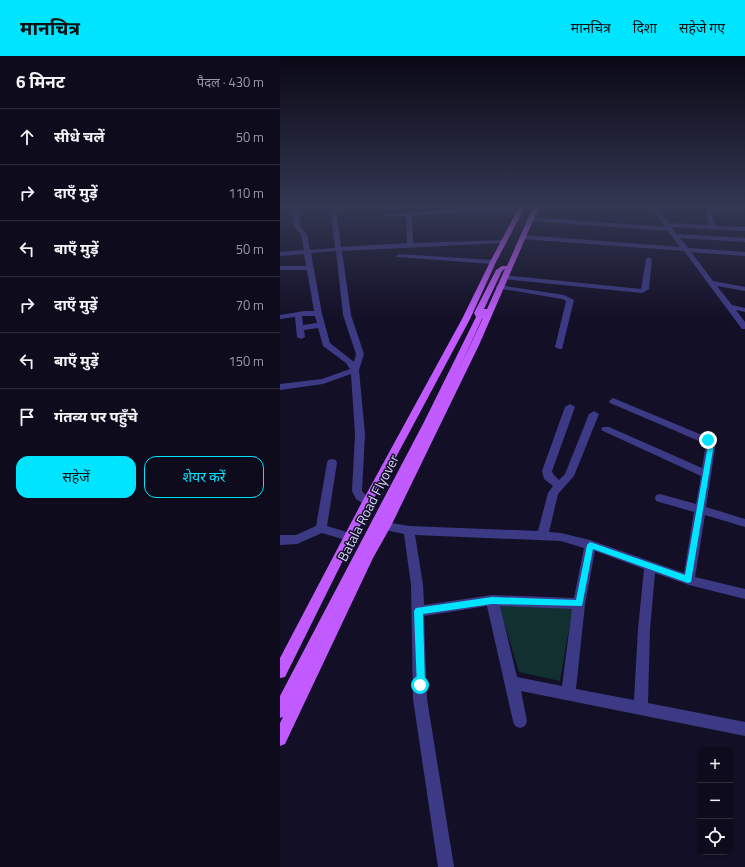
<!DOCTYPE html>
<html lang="hi">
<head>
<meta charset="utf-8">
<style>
	:root { --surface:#0e0b1c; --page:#171425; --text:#f1f3f6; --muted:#9b9ba3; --line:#2e2b3b; --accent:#00e5ff }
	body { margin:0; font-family:"Titillium Web","Noto Sans Devanagari",sans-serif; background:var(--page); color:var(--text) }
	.controls { position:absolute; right:12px; bottom:12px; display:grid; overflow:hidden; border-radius:8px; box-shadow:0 1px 3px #0004 }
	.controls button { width:36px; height:36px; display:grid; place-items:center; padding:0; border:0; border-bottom:1px solid var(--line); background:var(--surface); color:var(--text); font:20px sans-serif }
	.stop { position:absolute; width:12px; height:12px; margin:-9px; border:3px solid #00e5ff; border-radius:50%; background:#fff }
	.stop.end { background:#00e5ff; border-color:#fff; box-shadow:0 1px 4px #0008 }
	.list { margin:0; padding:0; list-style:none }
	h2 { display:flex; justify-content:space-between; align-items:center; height:52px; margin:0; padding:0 16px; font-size:17px }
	h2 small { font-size:13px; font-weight:400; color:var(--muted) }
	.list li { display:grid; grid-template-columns:26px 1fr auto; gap:12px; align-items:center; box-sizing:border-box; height:56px; padding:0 16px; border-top:1px solid var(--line) }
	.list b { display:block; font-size:15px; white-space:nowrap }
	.list em { font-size:13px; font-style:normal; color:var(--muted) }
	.actions { display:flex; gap:8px; padding:12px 16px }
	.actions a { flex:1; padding:9px 0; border:1px solid var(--accent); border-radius:12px; text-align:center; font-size:14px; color:var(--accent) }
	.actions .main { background:var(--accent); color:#111 }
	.icon { flex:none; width:22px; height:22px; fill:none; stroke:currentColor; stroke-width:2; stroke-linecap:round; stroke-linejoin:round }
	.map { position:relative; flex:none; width:465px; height:811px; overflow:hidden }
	header { display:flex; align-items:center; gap:24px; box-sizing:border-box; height:56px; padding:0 20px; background:var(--accent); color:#111 }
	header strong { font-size:19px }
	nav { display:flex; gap:22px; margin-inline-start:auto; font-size:14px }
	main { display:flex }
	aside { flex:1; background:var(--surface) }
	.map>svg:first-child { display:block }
</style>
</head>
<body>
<header>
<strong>मानचित्र</strong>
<nav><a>मानचित्र</a><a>दिशा</a><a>सहेजे गए</a></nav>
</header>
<main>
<aside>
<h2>6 मिनट<small>पैदल · 430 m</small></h2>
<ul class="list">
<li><svg class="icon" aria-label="ahead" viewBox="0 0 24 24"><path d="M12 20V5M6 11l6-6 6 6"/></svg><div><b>सीधे चलें</b></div><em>50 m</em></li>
<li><svg class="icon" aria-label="right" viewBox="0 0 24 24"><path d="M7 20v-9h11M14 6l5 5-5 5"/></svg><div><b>दाएँ मुड़ें</b></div><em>110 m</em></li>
<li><svg class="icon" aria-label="left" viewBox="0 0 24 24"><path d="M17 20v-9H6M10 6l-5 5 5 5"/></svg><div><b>बाएँ मुड़ें</b></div><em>50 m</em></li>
<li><svg class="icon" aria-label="right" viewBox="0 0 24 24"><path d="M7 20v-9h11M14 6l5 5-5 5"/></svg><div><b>दाएँ मुड़ें</b></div><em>70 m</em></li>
<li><svg class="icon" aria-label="left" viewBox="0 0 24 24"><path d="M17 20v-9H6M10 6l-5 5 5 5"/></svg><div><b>बाएँ मुड़ें</b></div><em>150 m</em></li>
<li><svg class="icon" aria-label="arrive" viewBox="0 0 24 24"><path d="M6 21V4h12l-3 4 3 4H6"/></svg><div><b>गंतव्य पर पहुँचे</b></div></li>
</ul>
<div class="actions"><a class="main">सहेजें</a><a>शेयर करें</a></div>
</aside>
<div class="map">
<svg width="465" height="811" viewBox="0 0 465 811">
	<rect width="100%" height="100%" fill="#130f26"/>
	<!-- green -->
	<path fill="#12302f" d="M217,543L294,544L280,625L239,616Z"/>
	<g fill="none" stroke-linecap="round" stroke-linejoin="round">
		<!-- minor -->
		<g fill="#3d3a85" fill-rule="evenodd">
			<path d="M13,151H19L20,171L27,178L30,194L55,192L50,151H56L61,191L127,187L126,160L107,161L106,160L109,158L188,152H240L243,154L240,156H188L132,160L133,187L226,184V186L224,187L62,195L71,259L84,298L79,314L85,378L82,435L92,446L91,449L87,450L76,443L72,435L75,378L71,318L43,328L0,334V328L42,323L70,313L66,307L43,290L38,272L24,274L25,281L21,283L17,281L15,261L0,263V259L24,255H34L27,214H0V210H26L24,198L0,200V196L24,194L21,178L14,171ZM56,195L63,259L76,298L74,306L50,287L42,258L31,197ZM22,260H35L37,267L23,269Z"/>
			<path d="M370,151H376L389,167L429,169L425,151H431L435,170L465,171V175L391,171L397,178L465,182V186L400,182L408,192L465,196V200L411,196L433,225L465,231V235L437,230L452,249L465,252V256L456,254L465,266V273H462L404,195L242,183L239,181L242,179L400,191L388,175L250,165L247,163L250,161L385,171Z"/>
			<path d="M433,151H465V154L436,153Z"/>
			<path d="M119,198L213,204L216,206L213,208L117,201L116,200Z"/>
			<path d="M369,201L372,203L369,233L362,237L224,223L221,221L224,219L361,233L366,203Z"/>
			<path d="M219,229L284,239L294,244L282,293H279L275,291L286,245L282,243L217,232L215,231Z"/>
			<path d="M333,342L434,384L436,386L426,451L465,463V471L425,459L415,521L465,533V543L409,529L375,517L370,573L368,647L465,666V680L241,635L247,665L245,670L240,672L235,670L233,665L207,550L144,560L147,643L174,811H158L133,643L131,529L124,478L101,473L99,470L101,467L105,466L129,470L258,475L268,437L273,430L264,423L262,415L285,351L290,348L295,351L272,415L273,418L279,424L285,418L309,358L314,355L319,358L294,420L278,438L269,476L281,477L310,484L404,517L414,456L376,445L375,442L376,439L380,438L416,448L421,420L323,375L321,373L323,371H329L422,412L426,388L330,347L329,345ZM135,479L281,485L304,492L294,542L212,539L144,549L143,529ZM315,495L364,513L358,573L354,644L296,633L305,548ZM220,550L292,553L282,630L237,621Z"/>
			<path d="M52,403L56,404L57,407L47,470L73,478L75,481L73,484L69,485L42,477L17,488L0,489V479H16L36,470L47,407L48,404Z"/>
		</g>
		<!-- major -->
		<g fill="#c25bff" fill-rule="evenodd">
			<path d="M239,151H245L216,206L190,263L92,446L5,621L0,622V602L82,446L182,263L210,206Z"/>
			<path d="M253,151H259L199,289L111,470L93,502L5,688L0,690V667L3,661L0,662V640L144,366L196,261L194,257L216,214L222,210H227ZM225,213L207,253H204L222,215ZM203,262L177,317L202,263Z"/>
		</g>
	</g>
	<!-- sky -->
	<linearGradient id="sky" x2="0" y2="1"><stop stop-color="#0a0815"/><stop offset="0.57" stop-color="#333752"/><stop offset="1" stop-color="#333752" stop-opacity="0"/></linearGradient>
	<rect width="465" height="264" fill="url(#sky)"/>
	<!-- route -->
	<path fill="#00e5ff" d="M426,382H430L434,388L411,526L408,527L313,493L302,550L212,548L143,558L145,629L144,632L140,633L137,632L134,555L136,552L212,541L296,544L307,489L310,486L405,519L428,389L425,384Z"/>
	<g text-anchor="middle" stroke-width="3" stroke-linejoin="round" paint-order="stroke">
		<!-- street labels -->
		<g font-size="14" fill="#d9d4ff" stroke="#130f26">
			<text transform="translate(88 452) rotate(-63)" y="5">Batala Road Flyover</text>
		</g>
	</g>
</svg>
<div class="controls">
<button>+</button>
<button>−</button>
<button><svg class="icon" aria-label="locate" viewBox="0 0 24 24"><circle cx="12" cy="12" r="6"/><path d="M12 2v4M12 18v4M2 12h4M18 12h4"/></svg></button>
</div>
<div class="stop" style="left:140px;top:629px"></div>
<div class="stop end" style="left:428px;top:384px"></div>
</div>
</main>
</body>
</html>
